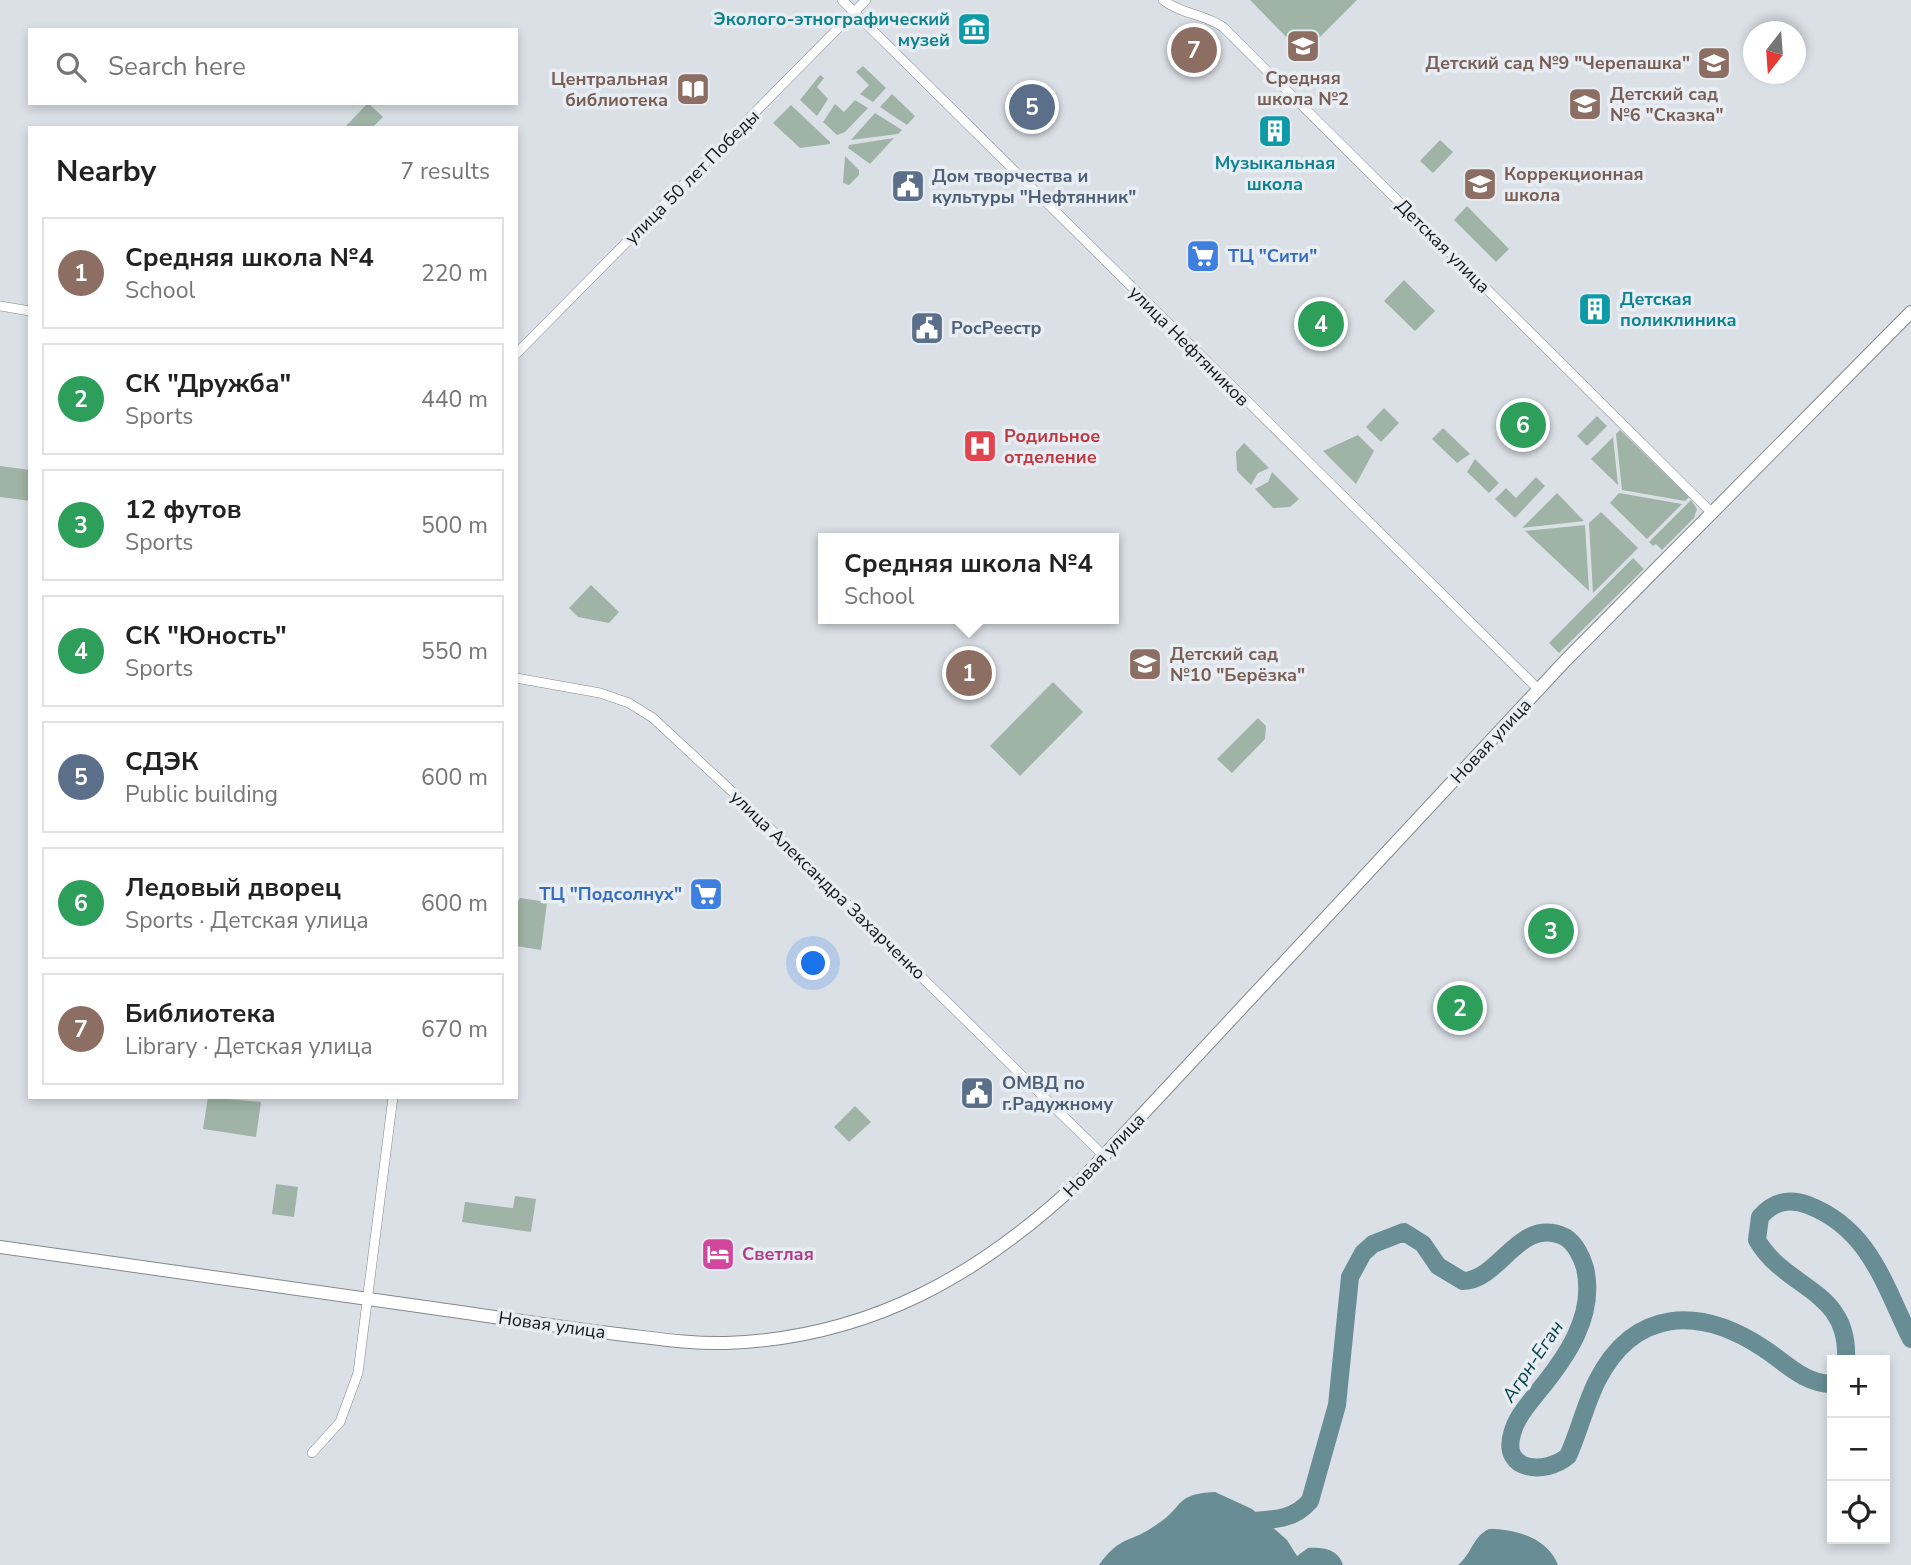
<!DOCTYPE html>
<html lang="en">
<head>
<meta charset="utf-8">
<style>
	:root { --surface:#fff; --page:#f6f6f6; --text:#222; --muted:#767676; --line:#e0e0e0; --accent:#d93025 }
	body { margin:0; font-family:"Nunito Sans",sans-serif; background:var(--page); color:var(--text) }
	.controls { position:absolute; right:21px; bottom:21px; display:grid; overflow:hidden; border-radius:0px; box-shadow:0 4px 10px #0003 }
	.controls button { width:63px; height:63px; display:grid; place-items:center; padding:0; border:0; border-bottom:2px solid var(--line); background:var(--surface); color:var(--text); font:35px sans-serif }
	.compass { position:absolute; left:1743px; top:21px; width:63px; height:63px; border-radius:50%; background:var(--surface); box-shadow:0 4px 10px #0003; rotate:197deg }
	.you { position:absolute; left:814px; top:964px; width:24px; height:24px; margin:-18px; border:5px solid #fff; border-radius:50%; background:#1a73e8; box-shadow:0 0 0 10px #1a73e833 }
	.badge { display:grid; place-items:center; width:46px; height:46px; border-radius:50%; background:var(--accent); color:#fff; font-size:23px; font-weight:700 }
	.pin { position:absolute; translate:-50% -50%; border:4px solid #fff; box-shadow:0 2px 7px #0006 }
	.popup { position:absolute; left:818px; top:533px; width:301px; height:91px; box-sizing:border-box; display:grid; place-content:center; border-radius:0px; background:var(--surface); filter:drop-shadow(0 2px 5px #0005); font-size:23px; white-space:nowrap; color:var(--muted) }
	.popup b { font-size:26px; color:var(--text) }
	.popup::after { content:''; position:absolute; left:50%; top:100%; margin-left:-14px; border:14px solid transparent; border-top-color:var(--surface) }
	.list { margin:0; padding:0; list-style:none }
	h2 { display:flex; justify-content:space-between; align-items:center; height:91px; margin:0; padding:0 28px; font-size:30px }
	h2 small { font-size:23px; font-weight:400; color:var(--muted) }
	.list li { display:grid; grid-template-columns:46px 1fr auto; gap:21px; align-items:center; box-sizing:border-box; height:112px; margin:0 14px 14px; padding:0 14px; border:2px solid var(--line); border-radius:0px }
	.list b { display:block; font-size:26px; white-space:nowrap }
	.list p { margin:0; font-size:23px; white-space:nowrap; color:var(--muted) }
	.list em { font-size:23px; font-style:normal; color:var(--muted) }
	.icon { flex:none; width:38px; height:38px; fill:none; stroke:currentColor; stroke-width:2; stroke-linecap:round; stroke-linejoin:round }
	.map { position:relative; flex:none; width:1911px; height:1565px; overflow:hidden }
	.search { position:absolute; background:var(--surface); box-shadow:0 4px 10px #0003; left:28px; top:28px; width:490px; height:77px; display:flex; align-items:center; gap:18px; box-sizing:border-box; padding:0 24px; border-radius:0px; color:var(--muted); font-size:26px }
	.panel { position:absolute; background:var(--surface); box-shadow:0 4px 10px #0003; left:28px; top:126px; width:490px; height:973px; border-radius:0px }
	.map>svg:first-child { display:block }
</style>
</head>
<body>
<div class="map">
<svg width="1911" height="1565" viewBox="0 0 1911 1565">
	<rect width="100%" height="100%" fill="#dbe0e6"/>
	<!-- green -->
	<g fill="#9fb4a6">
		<path d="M1250,0H1357L1303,54Z"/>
		<path d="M863,66L886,88L873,102L860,94L869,85L856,72Z"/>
		<path d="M820,75L824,78L817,87L828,99L817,116L800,100Z"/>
		<path d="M892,94L915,116L907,125L880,107Z"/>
		<path d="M855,100L868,108L845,132L837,135L823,122L835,104L844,112Z"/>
		<path d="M368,103L383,117L372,128H344Z"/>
		<path d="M791,105L830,142V144L800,148L773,123Z"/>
		<path d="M875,113L902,130L898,134L851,140Z"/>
		<path d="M894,138L870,164L848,148L849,145Z"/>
		<path d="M1440,140L1453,152L1433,173L1420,161Z"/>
		<path d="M845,156L859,170V175L849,185L843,183Z"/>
		<path d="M1467,206L1509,249L1496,262L1454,220Z"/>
		<path d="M1404,280L1435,311L1415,331L1384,301Z"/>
		<path d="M1384,408L1399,423L1381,442L1366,427Z"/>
		<path d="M1597,416L1607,426L1587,446L1577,436Z"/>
		<path d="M1443,428L1470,454L1457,463L1432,439Z"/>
		<path d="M1620,430L1689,497L1685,501L1622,490L1616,434Z"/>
		<path d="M1358,435L1374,451L1356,484L1323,451Z"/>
		<path d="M1613,437L1618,485L1591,459Z"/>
		<path d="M1244,443L1269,468L1258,473L1251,485L1237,471L1236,452Z"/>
		<path d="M1475,459L1499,483L1489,493L1467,472Z"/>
		<path d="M0,466L30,470V501L0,497Z"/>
		<path d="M1272,472L1299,499L1290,507L1273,508L1255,489L1268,482Z"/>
		<path d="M1536,477L1545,486L1515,518L1495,499L1506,488L1516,498Z"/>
		<path d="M1557,493L1584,521L1522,528Z"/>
		<path d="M1619,493L1682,504L1647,539L1610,503Z"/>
		<path d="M1691,500L1697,509L1694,518L1662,550L1656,544L1653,546L1649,542Z"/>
		<path d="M1601,512L1638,548L1593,593L1589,523Z"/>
		<path d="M1585,525L1589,591L1525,531Z"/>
		<path d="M1633,558L1644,569L1559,653L1549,643Z"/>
		<path d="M591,585L619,612L609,623L578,617L569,608Z"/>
		<path d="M1053,682L1083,712L1020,776L990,746Z"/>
		<path d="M1258,718L1266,726L1265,739L1232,773L1217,759Z"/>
		<path d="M520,898L547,902L541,950L516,946V905Z"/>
		<path d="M208,1097L261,1102L256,1137L203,1129Z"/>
		<path d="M855,1106L871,1122L849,1142L834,1127Z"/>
		<path d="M276,1184L298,1187L294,1217L272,1214Z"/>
		<path d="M515,1196L536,1199L531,1232L462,1222L465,1202L513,1208Z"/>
	</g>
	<!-- water -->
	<g fill="#688d95">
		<path d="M1215,1492L1252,1509L1287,1540L1297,1556L1308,1548C1323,1547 1338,1549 1343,1565H1099C1120,1535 1131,1543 1156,1525C1185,1507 1173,1494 1215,1492Z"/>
		<path d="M1489,1529C1516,1529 1548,1538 1558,1565H1458C1472,1554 1472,1537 1489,1529Z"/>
	</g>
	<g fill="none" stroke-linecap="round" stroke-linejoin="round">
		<!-- river -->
		<g stroke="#688d95" stroke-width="18">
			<path d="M1846,1360C1850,1289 1786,1290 1757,1240L1760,1217C1774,1201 1789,1198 1808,1205C1870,1229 1884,1285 1911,1339"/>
			<path d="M1240,1522C1267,1519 1291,1523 1310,1501L1337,1405L1350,1277L1363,1253L1373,1244L1404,1232L1423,1244L1438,1266L1463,1281C1501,1280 1519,1215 1565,1237C1575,1243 1582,1257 1585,1268C1596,1316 1566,1358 1537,1393C1527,1406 1516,1418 1512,1434C1501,1472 1546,1475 1568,1456C1579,1432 1585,1405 1597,1381C1634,1308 1699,1306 1763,1348C1785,1362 1804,1384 1832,1384"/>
		</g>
		<!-- street casing -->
		<g stroke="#85898e" stroke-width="10">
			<g id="street">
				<path d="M842,0L1538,689"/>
				<path d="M1163,0C1181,14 1204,14 1223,27L1711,512"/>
				<path d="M0,306L30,311"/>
				<path d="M516,354L866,0"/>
				<path d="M516,678L600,693L629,703L653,718L739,798L1104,1156"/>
				<path d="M312,1453L340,1422L358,1373L393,1097"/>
			</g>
		</g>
		<!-- secondary casing -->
		<g stroke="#85898e" stroke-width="14">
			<path id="secondary" d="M0,1247C142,1267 283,1287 425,1307C489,1316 553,1326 617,1334C653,1338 689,1344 726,1343C871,1338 982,1274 1085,1176L1565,661L1911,312"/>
		</g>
		<!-- street -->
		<use href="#street" stroke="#fff" stroke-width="9"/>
		<!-- secondary -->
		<use href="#secondary" stroke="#fff" stroke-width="12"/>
	</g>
	<!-- icons -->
	<defs>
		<g id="museum-square" transform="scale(1.75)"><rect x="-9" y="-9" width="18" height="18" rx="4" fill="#0f9aa8" stroke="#e8edf3"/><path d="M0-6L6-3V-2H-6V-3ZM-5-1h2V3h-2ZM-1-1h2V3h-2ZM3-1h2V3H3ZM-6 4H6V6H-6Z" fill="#fff"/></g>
		<g id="school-square" transform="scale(1.75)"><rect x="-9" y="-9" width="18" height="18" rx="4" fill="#8d6e63" stroke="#e8edf3"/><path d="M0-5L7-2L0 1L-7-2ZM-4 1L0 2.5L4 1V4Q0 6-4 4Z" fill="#fff"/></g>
		<g id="library-square" transform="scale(1.75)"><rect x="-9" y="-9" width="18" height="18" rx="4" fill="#8d6e63" stroke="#e8edf3"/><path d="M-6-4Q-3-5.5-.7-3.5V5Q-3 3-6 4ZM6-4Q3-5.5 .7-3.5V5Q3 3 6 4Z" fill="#fff"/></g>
		<g id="building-square" transform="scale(1.75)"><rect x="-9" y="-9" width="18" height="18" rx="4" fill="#0f9aa8" stroke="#e8edf3"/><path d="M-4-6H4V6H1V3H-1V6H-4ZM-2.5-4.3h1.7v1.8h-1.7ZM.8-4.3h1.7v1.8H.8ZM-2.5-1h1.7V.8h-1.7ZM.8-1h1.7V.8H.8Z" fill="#fff"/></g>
		<g id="civic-square" transform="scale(1.75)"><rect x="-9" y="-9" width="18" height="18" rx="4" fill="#5c6f8a" stroke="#e8edf3"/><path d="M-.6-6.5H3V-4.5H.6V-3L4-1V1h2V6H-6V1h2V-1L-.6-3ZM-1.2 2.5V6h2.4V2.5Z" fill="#fff"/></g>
		<g id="supermarket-square" transform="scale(1.75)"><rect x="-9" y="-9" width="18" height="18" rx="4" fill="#3f7fe0" stroke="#e8edf3"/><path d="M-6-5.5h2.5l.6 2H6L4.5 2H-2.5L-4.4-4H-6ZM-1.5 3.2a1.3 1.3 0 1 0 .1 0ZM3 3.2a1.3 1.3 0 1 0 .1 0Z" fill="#fff"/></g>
		<g id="hospital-square" transform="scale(1.75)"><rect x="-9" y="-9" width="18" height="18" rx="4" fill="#e0444e" stroke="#e8edf3"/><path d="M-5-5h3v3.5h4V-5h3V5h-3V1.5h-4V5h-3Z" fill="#fff"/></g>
		<g id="hotel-square" transform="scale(1.75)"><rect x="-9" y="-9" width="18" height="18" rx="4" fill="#d1479c" stroke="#e8edf3"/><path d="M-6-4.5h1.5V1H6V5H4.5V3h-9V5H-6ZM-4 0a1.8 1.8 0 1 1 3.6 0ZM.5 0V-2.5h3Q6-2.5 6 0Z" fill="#fff"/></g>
	</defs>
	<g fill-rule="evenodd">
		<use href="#museum-square" x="974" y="29"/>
		<use href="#school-square" x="1303" y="46"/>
		<use href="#school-square" x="1714" y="63"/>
		<use href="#library-square" x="693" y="89"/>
		<use href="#school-square" x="1585" y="104"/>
		<use href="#building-square" x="1275" y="131"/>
		<use href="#school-square" x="1480" y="184"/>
		<use href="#civic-square" x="908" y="186"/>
		<use href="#supermarket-square" x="1203" y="256"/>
		<use href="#building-square" x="1595" y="309"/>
		<use href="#civic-square" x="927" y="328"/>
		<use href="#hospital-square" x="980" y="446"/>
		<use href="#school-square" x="1145" y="664"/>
		<use href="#supermarket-square" x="706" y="894"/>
		<use href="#civic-square" x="977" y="1093"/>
		<use href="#hotel-square" x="718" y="1254"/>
	</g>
	<g text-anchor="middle" stroke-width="7" stroke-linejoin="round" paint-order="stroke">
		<!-- culture labels -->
		<g font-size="18" font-weight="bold" fill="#0d838f" stroke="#e8edf3" text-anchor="end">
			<text x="950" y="25">Эколого-этнографический<tspan x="950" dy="21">музей</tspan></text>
			<text x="1275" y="169" text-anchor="middle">Музыкальная<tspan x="1275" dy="21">школа</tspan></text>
			<text x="1620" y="305" text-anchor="start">Детская<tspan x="1620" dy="21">поликлиника</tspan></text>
		</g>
		<!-- education labels -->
		<g font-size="18" font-weight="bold" fill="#785e54" stroke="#e8edf3" text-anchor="start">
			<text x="1690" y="69" text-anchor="end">Детский сад №9 "Черепашка"</text>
			<text x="1303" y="84" text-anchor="middle">Средняя<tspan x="1303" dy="21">школа №2</tspan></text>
			<text x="668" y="85" text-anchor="end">Центральная<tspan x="668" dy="21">библиотека</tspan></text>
			<text x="1610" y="100">Детский сад<tspan x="1610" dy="21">№6 "Сказка"</tspan></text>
			<text x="1504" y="180">Коррекционная<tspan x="1504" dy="21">школа</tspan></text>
			<text x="1170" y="660">Детский сад<tspan x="1170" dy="21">№10 "Берёзка"</tspan></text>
		</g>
		<!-- service labels -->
		<g font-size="18" font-weight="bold" fill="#4e5e75" stroke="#e8edf3" text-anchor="start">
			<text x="932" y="182">Дом творчества и<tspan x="932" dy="21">культуры "Нефтянник"</tspan></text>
			<text x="951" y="334">РосРеестр</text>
			<text x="1002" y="1089">ОМВД по<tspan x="1002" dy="21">г.Радужному</tspan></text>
		</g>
		<!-- street labels -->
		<g font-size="18" fill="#131517" stroke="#e8edf3">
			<text transform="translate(692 177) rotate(-45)" y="6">улица 50 лет Победы</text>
			<text transform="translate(1443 246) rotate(45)" y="6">Детская улица</text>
			<text transform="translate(1189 346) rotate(45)" y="6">улица Нефтяников</text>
			<text transform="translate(1491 741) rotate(-47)" y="6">Новая улица</text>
			<text transform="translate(828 885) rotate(44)" y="6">улица Александра Захарченко</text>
			<text transform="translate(1104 1155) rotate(-46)" y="6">Новая улица</text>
			<text transform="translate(552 1325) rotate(8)" y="6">Новая улица</text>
		</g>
		<!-- shop labels -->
		<g font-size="18" font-weight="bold" fill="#366cbe" stroke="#e8edf3" text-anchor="start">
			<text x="1228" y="262">ТЦ "Сити"</text>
			<text x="682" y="900" text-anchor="end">ТЦ "Подсолнух"</text>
		</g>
		<!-- health labels -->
		<g font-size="18" font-weight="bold" fill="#be3a42" stroke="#e8edf3" text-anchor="start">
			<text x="1004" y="442">Родильное<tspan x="1004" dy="21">отделение</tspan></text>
		</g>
		<!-- hotel labels -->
		<g font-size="18" font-weight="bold" fill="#b23c85" stroke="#e8edf3" text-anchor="start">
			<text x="742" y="1260">Светлая</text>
		</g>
		<!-- water labels -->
		<g font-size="19" font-style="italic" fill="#08434c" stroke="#e8edf3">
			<text transform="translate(1532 1361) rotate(-56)" y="7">Агрн-Еган</text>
		</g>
	</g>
</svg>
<div class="controls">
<button>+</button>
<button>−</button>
<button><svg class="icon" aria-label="locate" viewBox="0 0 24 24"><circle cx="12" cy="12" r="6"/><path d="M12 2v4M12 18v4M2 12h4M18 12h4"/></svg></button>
</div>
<svg class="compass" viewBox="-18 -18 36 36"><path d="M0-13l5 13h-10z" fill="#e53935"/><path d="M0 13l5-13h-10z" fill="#767676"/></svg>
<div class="you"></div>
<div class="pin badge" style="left:969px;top:673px;background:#8d6e63">1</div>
<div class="popup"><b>Средняя школа №4</b>School</div>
<div class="pin badge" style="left:1460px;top:1008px;background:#2e9e5b">2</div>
<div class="pin badge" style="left:1551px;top:931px;background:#2e9e5b">3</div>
<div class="pin badge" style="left:1321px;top:324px;background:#2e9e5b">4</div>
<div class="pin badge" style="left:1032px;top:107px;background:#5c6f8a">5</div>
<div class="pin badge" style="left:1523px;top:425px;background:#2e9e5b">6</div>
<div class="pin badge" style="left:1194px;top:50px;background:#8d6e63">7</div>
<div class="search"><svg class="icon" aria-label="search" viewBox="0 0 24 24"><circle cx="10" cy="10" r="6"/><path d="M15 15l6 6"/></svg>Search here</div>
<section class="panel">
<h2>Nearby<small>7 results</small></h2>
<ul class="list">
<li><span class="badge" style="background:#8d6e63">1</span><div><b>Средняя школа №4</b><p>School</p></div><em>220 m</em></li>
<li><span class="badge" style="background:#2e9e5b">2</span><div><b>СК &quot;Дружба&quot;</b><p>Sports</p></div><em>440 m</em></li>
<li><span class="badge" style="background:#2e9e5b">3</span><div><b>12 футов</b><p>Sports</p></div><em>500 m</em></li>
<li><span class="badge" style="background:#2e9e5b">4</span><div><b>СК &quot;Юность&quot;</b><p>Sports</p></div><em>550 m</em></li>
<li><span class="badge" style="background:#5c6f8a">5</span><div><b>СДЭК</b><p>Public building</p></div><em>600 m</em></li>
<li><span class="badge" style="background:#2e9e5b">6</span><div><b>Ледовый дворец</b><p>Sports · Детская улица</p></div><em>600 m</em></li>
<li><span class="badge" style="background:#8d6e63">7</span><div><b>Библиотека</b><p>Library · Детская улица</p></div><em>670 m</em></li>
</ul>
</section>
</div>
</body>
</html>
